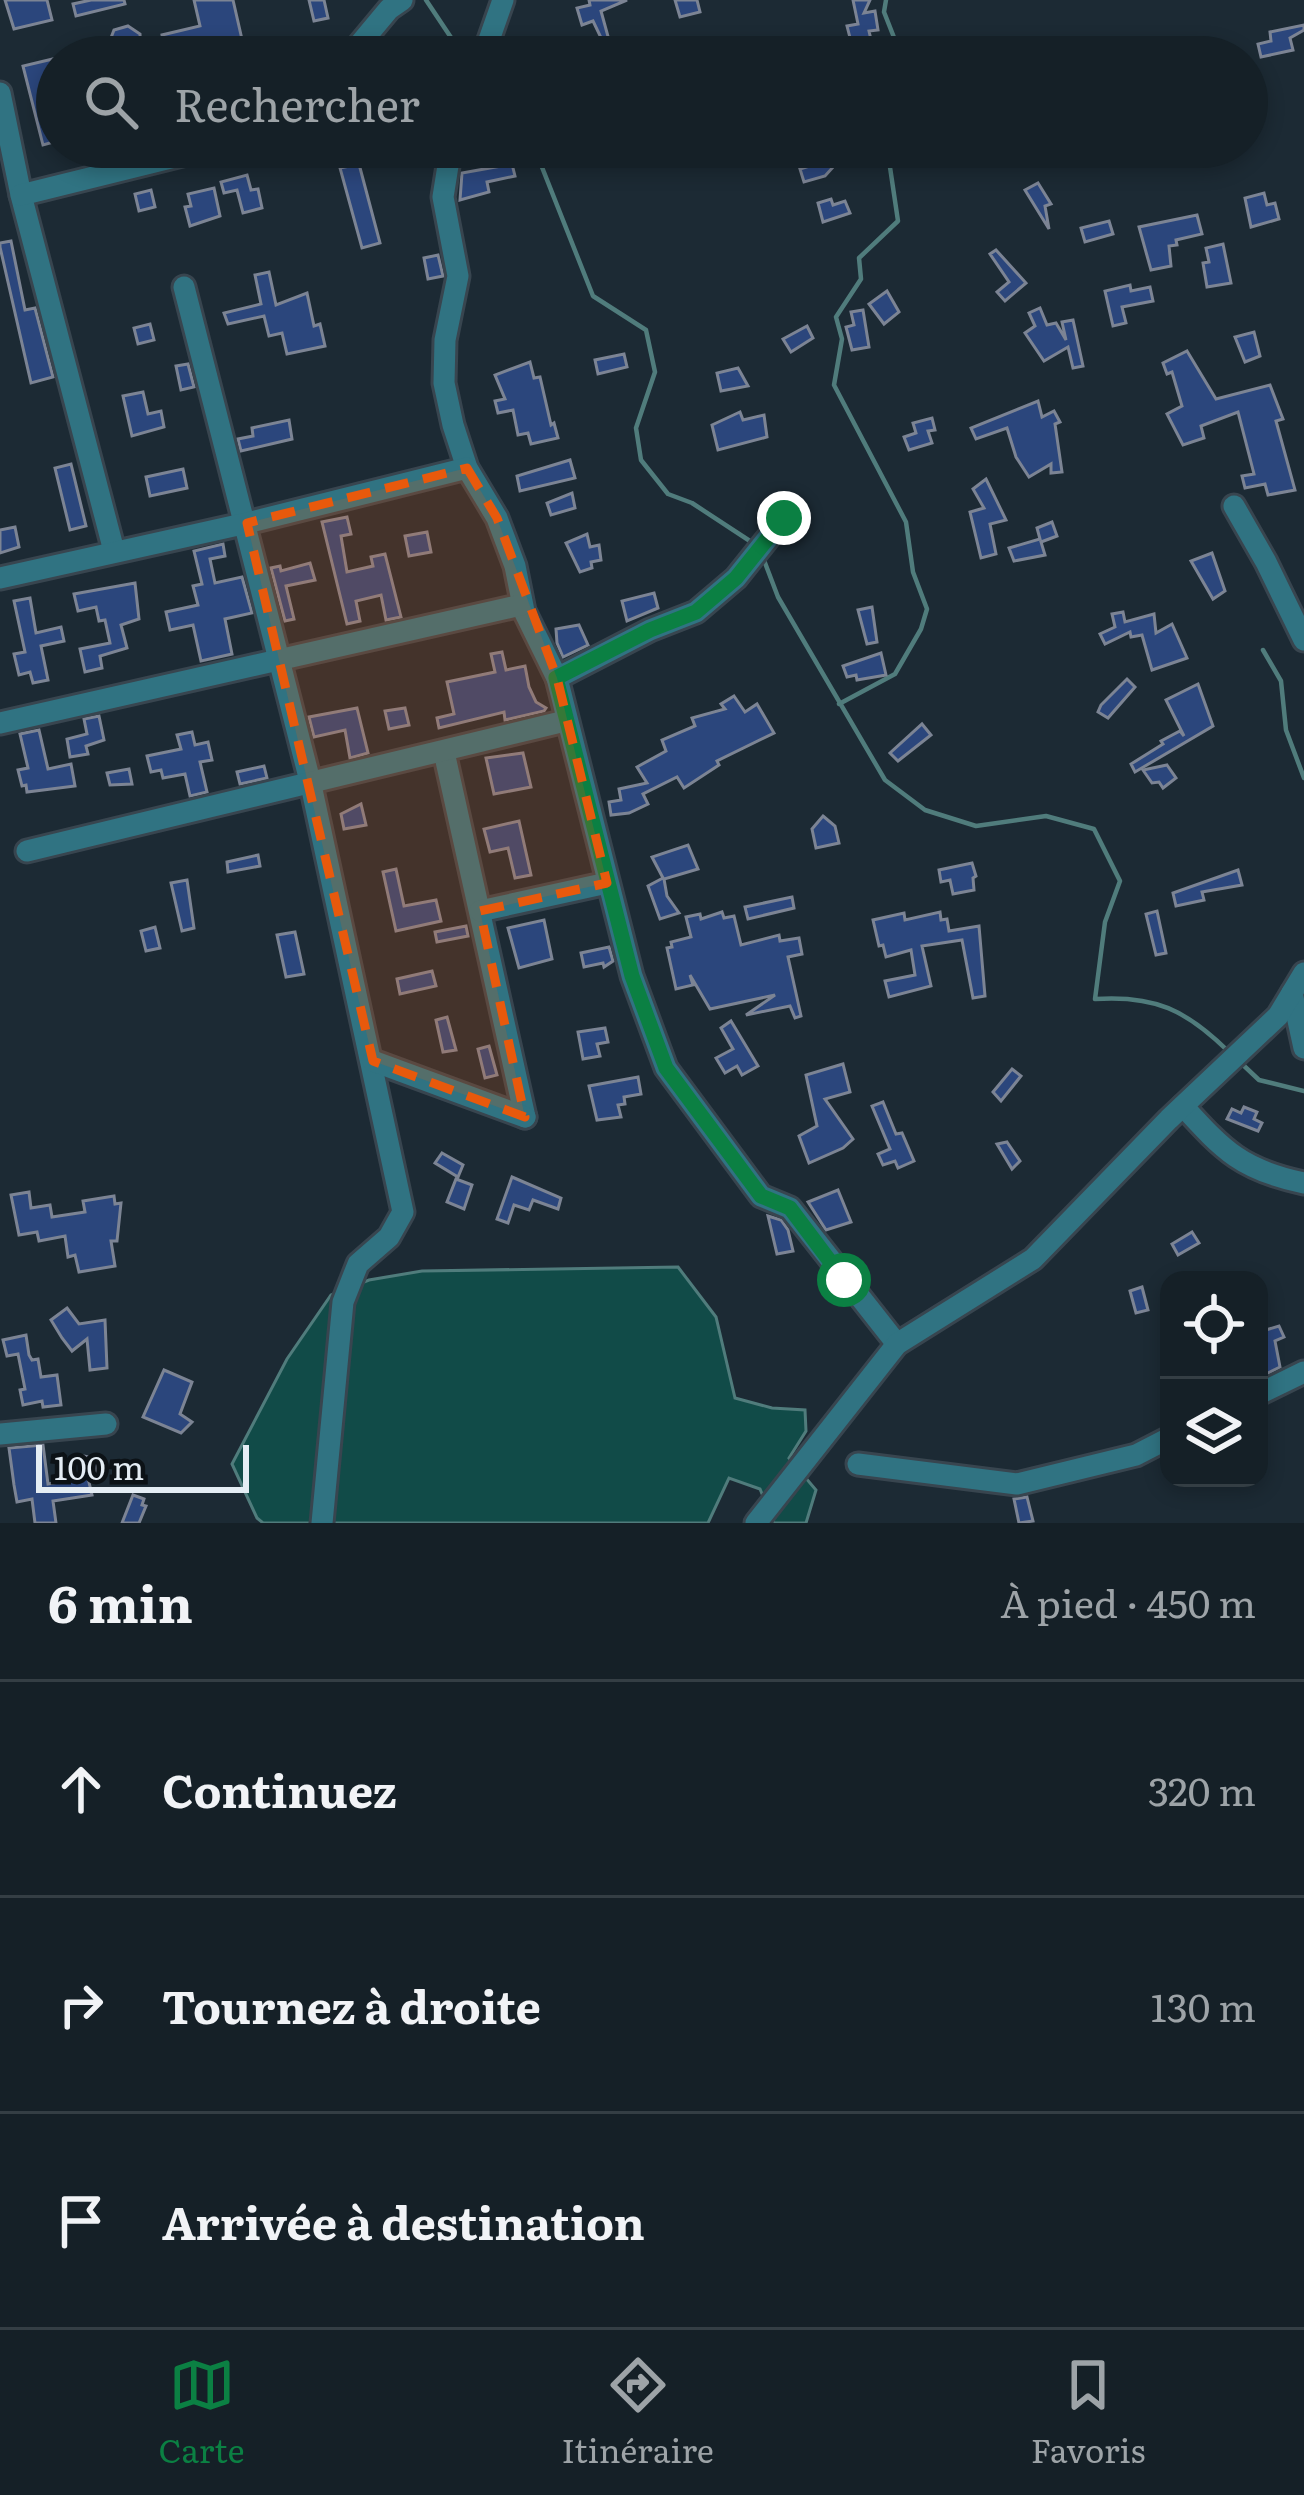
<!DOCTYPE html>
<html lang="fr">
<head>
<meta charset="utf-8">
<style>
	:root { --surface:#152027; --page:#222d33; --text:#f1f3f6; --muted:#9da3a7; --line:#343e44; --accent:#0b8043 }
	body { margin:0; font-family:Literata,serif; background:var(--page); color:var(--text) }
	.controls { position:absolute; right:36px; bottom:36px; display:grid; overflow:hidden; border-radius:24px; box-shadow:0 6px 18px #0003 }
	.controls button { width:108px; height:108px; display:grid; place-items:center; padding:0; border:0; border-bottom:3px solid var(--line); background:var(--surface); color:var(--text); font:60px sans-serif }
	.scale { position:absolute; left:36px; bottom:30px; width:213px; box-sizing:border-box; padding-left:12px; border:6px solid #e4edf4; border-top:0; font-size:33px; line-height:42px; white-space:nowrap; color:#e4edf4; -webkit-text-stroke:9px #0c1216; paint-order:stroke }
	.stop { position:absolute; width:36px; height:36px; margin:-27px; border:9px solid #0b8043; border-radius:50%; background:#fff }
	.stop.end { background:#0b8043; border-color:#fff; box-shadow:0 3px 12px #0008 }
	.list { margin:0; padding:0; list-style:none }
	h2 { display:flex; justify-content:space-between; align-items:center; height:156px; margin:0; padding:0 48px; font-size:51px }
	h2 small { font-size:39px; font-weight:400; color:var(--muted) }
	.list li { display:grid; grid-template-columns:78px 1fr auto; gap:36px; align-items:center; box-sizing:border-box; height:216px; padding:0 48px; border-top:3px solid var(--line) }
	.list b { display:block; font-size:45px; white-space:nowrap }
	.list em { font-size:39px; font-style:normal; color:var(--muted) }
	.icon { flex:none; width:66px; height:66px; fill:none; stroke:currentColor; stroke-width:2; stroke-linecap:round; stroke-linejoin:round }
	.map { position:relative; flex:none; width:1304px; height:1523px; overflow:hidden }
	.search { position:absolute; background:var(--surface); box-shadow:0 6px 18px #0003; left:36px; right:36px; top:36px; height:132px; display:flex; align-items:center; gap:30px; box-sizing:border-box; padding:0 42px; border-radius:66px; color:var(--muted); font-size:45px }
	.sheet { height:804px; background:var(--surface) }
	nav { display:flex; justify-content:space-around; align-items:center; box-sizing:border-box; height:168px; border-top:3px solid var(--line); background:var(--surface); font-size:33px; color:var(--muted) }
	nav a { display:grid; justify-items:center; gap:6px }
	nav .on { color:var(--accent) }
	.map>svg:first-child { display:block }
</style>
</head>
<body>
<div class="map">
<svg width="1304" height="1523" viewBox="0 0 1304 1523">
	<rect width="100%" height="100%" fill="#1c2a34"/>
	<!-- water -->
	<path fill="#114b48" stroke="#507c7c" stroke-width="3" d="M678,1267L716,1317L735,1398L772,1408L805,1410L806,1431L789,1458L816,1490L806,1523H774L760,1489L729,1478L708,1523H263L257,1518L232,1464L287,1359L331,1295L369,1280L422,1271Z"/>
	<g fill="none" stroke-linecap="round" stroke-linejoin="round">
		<!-- stream -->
		<g stroke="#507c7c" stroke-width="4.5">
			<path d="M426,0L464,57"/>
			<path d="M886,0L884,12L895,40L919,48V57"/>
			<path d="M534,147L593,296L646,330L655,372L636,428L641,460L668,494L692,503L756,545"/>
			<path d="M762,555L778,597L885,780L925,810L976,826L1046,816L1094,829L1120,881L1105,922L1095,999C1155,995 1186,1010 1228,1051"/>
			<path d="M1263,650L1281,681L1286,730L1304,778"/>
			<path d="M839,704L895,674L921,629L927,609L913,572L906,522L834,385L842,339L836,317L861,279L859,258L898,221L887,147"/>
			<path d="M1241,1063L1259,1080L1304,1091"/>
		</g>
	</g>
	<!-- building -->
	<g fill="#2b467c" stroke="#7c8494" stroke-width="3">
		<path d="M5,0H47L52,20L14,29Z"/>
		<path d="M91,0H124L125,4L76,16L73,4Z"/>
		<path d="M194,0H233L246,57H166L162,35L200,26Z"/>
		<path d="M309,0H324L328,18L314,21Z"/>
		<path d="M589,0H627L601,11L609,40L603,42L593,21L582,25L577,8L590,5Z"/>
		<path d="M675,0H697L700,12L680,17Z"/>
		<path d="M853,0H870L864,13L875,11L878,30L869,31L875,57H855L847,26L858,24Z"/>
		<path d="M1304,25V30L1290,38L1293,50L1261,57L1258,44L1271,41L1270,32Z"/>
		<path d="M128,26L140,34L141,57H116L109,43L114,30Z"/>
		<path d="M57,58V141L43,145L23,66Z"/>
		<path d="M358,147H394L395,152L361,159Z"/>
		<path d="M844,155L825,176L804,182L800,169Z"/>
		<path d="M359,164L380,243L362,248L340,168Z"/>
		<path d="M512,164L515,176L487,182L489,192L460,200L462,173Z"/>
		<path d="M247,175L251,190L258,189L262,208L243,213L237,190L224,193L221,182Z"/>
		<path d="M1038,183L1051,204L1045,206L1049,229L1025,190Z"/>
		<path d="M214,188L220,216L190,226L185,207L191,206L188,194Z"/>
		<path d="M151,190L155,207L139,211L135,194Z"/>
		<path d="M1264,193L1267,205L1275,203L1279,219L1251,227L1245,198Z"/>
		<path d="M831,199L833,205L845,201L850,213L823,222L818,203Z"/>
		<path d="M1197,215L1202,234L1176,240L1177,245L1169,246L1171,266L1151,270L1139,227Z"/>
		<path d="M1109,221L1113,234L1085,242L1081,228Z"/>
		<path d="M11,241L25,310L35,308L53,377L31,383L0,247V243Z"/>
		<path d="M1223,244L1231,283L1207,287L1203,263L1209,262L1206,248Z"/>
		<path d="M996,250L1026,283L1005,301L997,292L1009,282L990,254Z"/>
		<path d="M438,255L443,276L428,279L424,258Z"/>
		<path d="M269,272L276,305L307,293L314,326L320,324L325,346L287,354L282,333L269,336L264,316L228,324L224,313L261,304L255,275Z"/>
		<path d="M1130,285L1131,291L1150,287L1153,301L1122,307L1126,323L1113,326L1105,291Z"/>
		<path d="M887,291L899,312L884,324L869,304Z"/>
		<path d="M1040,308L1047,325L1056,323L1066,340L1062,322L1073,320L1083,366L1073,368L1068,347L1044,361L1025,333L1035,326L1029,313Z"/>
		<path d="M863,310L869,347L852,350L846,327L854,325L851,312Z"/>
		<path d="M150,324L154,340L138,344L134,328Z"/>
		<path d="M807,326L813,338L791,352L783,339Z"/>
		<path d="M1254,332L1260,356L1245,362L1235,337Z"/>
		<path d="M1187,351L1216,399L1270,385L1283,419L1276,421L1295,490L1268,495L1265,484L1245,488L1242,476L1254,474L1238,412L1201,426L1204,438L1183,445L1167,414L1182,406L1172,372L1167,374L1163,363Z"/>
		<path d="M624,354L627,367L598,374L595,360Z"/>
		<path d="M530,362L534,378L540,377L551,425L554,423L558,438L531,444L528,433L518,435L513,410L498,413L495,401L505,399L495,375Z"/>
		<path d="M188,364L194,387L181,390L176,366Z"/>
		<path d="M738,368L748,386L721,391L717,373Z"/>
		<path d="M143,392L148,414L161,411L164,427L132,436L123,396Z"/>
		<path d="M1038,401L1042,417L1054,411L1060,422L1055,424L1062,472L1051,473V464L1029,477L1016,457L1007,428L976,439L971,428Z"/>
		<path d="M740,412L743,420L764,415L767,437L718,450L712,425Z"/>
		<path d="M932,418L935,430L928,431L932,443L909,450L904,437L916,433L913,423Z"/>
		<path d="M289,420L292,439L241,451L238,439L253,436L252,428Z"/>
		<path d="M570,460L575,478L520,491L517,476Z"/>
		<path d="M71,464L86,526L70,530L55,468Z"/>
		<path d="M183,469L187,488L150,496L146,477Z"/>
		<path d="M986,479L1006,520L990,524L996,554L981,558L970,512L984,508L973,489Z"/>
		<path d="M572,493L575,508L551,515L547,503Z"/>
		<path d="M347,517L351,534L341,536L347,572L373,566L371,557L385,554L401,617L386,620L381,595L356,601L360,621L347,624L322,522Z"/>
		<path d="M1052,522L1057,536L1041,542L1045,555L1014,561L1009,548L1040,539L1037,528Z"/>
		<path d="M15,527L19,547L0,553V530Z"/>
		<path d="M427,532L431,552L409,556L405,536Z"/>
		<path d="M587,534L590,547L599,545L601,560L591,562L592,568L580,572L566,543Z"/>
		<path d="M223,544L225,556L210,559L215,583L242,577L252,613L225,619L232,654L201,661L193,625L170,630L166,612L198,605L193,586L202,584L194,551Z"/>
		<path d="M1212,553L1225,591L1213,599L1191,561Z"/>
		<path d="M310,563L315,580L286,586L294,619L285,621L271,568L280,566L281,571Z"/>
		<path d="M135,583L139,619L121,625L127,648L100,656L102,668L85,672L80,649L110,643L105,620L99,621L96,607L78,611L74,594Z"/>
		<path d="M654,593L658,608L627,621L622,601Z"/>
		<path d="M30,598L36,633L61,627L64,641L41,646L48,680L33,683L30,672L19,675L14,654L25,652L14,601Z"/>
		<path d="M872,607L877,642L867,644L858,610Z"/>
		<path d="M1123,612L1125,622L1154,614L1156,633L1172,624L1187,658L1152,670L1142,635L1131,637L1130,632L1105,644L1100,634L1115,627L1112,614Z"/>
		<path d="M579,625L588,645L563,657L557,643L556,629Z"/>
		<path d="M502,652L506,670L525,666L529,687L536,702L546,708L544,711L505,720L504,712L439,728L437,718L454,714L447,682L495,672L491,654Z"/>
		<path d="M881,653L886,675L857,680L856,675L847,677L843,666Z"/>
		<path d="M1127,679L1135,687L1108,718L1098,712L1101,705Z"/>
		<path d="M1198,684L1213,726L1135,772L1131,764L1163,744L1161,741L1180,731L1184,736L1166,700Z"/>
		<path d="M734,696L745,712L757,704L774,733L717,761L719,765L684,788L677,777L643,794L648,804L629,813L611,815L609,802L621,800L619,789L647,783L637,767L666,751L662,740L695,726L692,718L725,709L721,704Z"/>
		<path d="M357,708L368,753L350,758L345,730L314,737L309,717Z"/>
		<path d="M405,708L409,725L389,729L385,711Z"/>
		<path d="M99,716L104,740L86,746L88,754L70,757L67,739L87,734L84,719Z"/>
		<path d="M922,724L931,735L898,761L890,753Z"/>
		<path d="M39,730L48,769L71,764L75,786L27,792L26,785L22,786L18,770L28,768L20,734Z"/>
		<path d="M192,732L195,745L208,742L212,760L200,762L207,792L190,796L185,774L163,778L161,770L151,772L147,756L181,749L177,735Z"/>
		<path d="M523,753L531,787L494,794L486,758Z"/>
		<path d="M1167,765L1176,778L1163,788L1159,782L1152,783L1143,770Z"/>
		<path d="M264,766L267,778L240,784L237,772Z"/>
		<path d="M129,769L132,784L110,785L107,773Z"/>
		<path d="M361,804L366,825L344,829L341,814Z"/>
		<path d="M823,816L835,826L839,843L816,848L812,829Z"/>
		<path d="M519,821L531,875L515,878L508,848L490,852L484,829Z"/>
		<path d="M688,845L698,869L664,879L667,896L679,913L660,919L648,886L663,878L652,857Z"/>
		<path d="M258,855L260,866L228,872L227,862Z"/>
		<path d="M972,863L976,876L973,878L974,890L953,894L950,880L941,882L939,870Z"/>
		<path d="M396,869L404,906L436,900L441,921L396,931L383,872Z"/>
		<path d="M1238,870L1242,885L1202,892L1204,900L1176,906L1173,893Z"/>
		<path d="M187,880L194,928L182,931L171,883Z"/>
		<path d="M792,897L794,908L748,919L745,907Z"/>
		<path d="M1157,911L1166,953L1156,955L1146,914Z"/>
		<path d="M722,912L724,918L734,916L741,945L779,935L780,941L799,938L802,954L788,957L801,1016L795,1018L790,1006L746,1015L775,995L710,1009L690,975L693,985L676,989L667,948L672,947L671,942L691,937L686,917L700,914L701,919Z"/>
		<path d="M940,912L941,920L947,919L949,931L979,926L985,996L973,998L962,940L922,946L931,986L889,997L885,981L915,975L911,950L886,957L883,945L879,946L873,920L904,913L905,920Z"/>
		<path d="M544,920L552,959L519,968L508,928Z"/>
		<path d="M466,926L468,936L437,942L435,932Z"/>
		<path d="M155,927L160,948L146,951L141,931Z"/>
		<path d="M295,932L304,974L286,977L277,935Z"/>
		<path d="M609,947L613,961L604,967L603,963L584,967L581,953Z"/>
		<path d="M432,971L436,986L400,994L397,979Z"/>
		<path d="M447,1017L456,1050L443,1052L436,1020Z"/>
		<path d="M731,1021L758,1066L742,1075L737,1066L725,1073L716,1058L733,1049L721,1028Z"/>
		<path d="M605,1028L608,1042L597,1044L600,1056L583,1059L578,1032Z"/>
		<path d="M489,1046L497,1075L485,1078L478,1049Z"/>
		<path d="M843,1064L850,1092L825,1099L853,1139L843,1148L809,1163L799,1136L817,1126L806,1075Z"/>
		<path d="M1012,1069L1021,1076L1001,1101L993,1092Z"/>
		<path d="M638,1077L641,1094L624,1097L625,1104L618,1105L621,1117L597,1120L589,1086Z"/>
		<path d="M883,1102L896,1134L902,1133L914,1161L898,1168L895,1161L883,1165L878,1154L890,1149L872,1106Z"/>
		<path d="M1244,1107L1257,1112L1254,1119L1262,1123L1258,1131L1227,1119L1232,1109L1241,1113Z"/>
		<path d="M1007,1142L1020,1161L1012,1169L997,1144Z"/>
		<path d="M442,1153L463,1165L458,1177L435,1163Z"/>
		<path d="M512,1177L561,1198L558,1209L533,1200L529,1210L514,1205L508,1223L497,1219Z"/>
		<path d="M456,1179L472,1185L464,1209L447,1202Z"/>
		<path d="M838,1190L851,1222L826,1230L808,1202Z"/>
		<path d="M29,1192L31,1208L50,1205L52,1217L85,1212L83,1201L114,1196L115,1204L121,1203L117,1241H111L115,1266L79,1272L75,1255L68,1257L65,1236L39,1241L37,1232L19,1235L11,1195Z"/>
		<path d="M768,1216L781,1220L788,1230L793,1251L777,1254Z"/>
		<path d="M1192,1232L1199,1243L1178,1255L1172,1244Z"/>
		<path d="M1142,1287L1148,1310L1136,1313L1130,1291Z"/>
		<path d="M67,1308L79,1324L105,1320L107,1368L90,1370L87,1339L72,1351L62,1338L51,1320Z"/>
		<path d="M1279,1326L1284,1337L1275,1341L1280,1367L1264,1375L1259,1332Z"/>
		<path d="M26,1335L29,1355L32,1360L38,1359L41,1377L57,1375L61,1405L43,1407L42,1401L23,1405L20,1390L25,1389L18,1354L7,1356L3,1340Z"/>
		<path d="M164,1370L192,1382L180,1414L192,1422L181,1433L143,1417Z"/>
		<path d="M43,1445L48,1484L87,1477L81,1476L84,1456L98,1459L95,1479L88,1478L92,1495L53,1501L56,1523H35L32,1499L17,1502L14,1485L9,1448Z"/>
		<path d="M133,1495L144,1499L142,1505L146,1506L139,1523H122Z"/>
		<path d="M1027,1497L1033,1521L1019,1523L1014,1499Z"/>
	</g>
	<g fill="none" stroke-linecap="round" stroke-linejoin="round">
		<!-- minor casing -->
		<g stroke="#38454f" stroke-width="27">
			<g id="minor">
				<path d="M349,57L389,9L402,0"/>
				<path d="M483,57L503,0"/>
				<path d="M0,93L21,195L114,551"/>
				<path d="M451,147L443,197L458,276L445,340L444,383L453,425L467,468L497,518L515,566L524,611L557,678L650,630L696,612L736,578L784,518"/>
				<path d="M21,195L215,147"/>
				<path d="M184,287L311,785L403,1212L389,1237L358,1264L343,1302L322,1523"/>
				<path d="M1234,506L1266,562L1304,640"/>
				<path d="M0,578L247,523L467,468"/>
				<path d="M557,678L632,976L666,1068L761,1196L790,1208L897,1344"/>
				<path d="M0,723L521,605"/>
				<path d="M444,752L525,1117"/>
				<path d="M27,851L565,721"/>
				<path d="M480,911L607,883"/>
				<path d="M1292,993L1304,1048"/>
				<path d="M373,1061L525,1117"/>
				<path d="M1183,1106C1224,1151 1242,1170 1304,1183"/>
				<path d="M1259,1394L1304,1372"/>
				<path d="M0,1434L106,1424"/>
				<path d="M858,1464L1017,1484L1136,1455L1169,1438"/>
				<path d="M756,1523L897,1344L1033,1259L1169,1119L1278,1016L1304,973"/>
			</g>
		</g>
		<!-- minor -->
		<use href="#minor" stroke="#307382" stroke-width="21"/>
	</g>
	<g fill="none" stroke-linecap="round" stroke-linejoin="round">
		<!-- route -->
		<path stroke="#0b8043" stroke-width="15" d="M784,518L736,578L696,612L650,630L556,678L632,976L666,1068L761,1196L790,1208L844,1280"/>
	</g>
	<!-- marked area -->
	<path fill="#e8590c" fill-opacity="0.2" stroke="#e8590c" stroke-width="9" stroke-dasharray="24 15" stroke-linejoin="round" d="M467,468L497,518L557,678L607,883L480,911L525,1117L373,1061L247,523Z"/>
</svg>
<div class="controls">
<button><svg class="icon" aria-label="locate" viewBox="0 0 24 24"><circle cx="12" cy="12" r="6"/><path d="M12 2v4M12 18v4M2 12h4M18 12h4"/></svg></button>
<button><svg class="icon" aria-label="layers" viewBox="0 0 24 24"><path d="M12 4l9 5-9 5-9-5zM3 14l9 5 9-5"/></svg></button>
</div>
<div class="scale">100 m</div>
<div class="stop" style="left:844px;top:1280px"></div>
<div class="stop end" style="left:784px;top:518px"></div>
<div class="search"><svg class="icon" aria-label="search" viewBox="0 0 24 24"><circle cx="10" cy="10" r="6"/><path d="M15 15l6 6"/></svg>Rechercher</div>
</div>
<section class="sheet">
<h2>6 min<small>À pied · 450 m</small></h2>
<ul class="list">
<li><svg class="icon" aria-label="ahead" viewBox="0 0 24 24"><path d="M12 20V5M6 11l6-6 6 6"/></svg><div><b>Continuez</b></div><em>320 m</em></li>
<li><svg class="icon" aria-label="right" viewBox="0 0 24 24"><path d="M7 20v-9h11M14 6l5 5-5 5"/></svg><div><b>Tournez à droite</b></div><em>130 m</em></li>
<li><svg class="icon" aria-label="arrive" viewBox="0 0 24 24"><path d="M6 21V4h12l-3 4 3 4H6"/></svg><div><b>Arrivée à destination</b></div></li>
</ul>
</section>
<nav>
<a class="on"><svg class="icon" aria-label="map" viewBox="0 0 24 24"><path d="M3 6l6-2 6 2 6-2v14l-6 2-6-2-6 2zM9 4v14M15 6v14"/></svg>Carte</a>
<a><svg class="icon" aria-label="directions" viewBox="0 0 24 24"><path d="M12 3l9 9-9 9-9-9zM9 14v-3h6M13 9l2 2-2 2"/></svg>Itinéraire</a>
<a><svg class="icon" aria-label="saved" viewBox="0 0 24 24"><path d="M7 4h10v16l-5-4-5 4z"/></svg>Favoris</a>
</nav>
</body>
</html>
